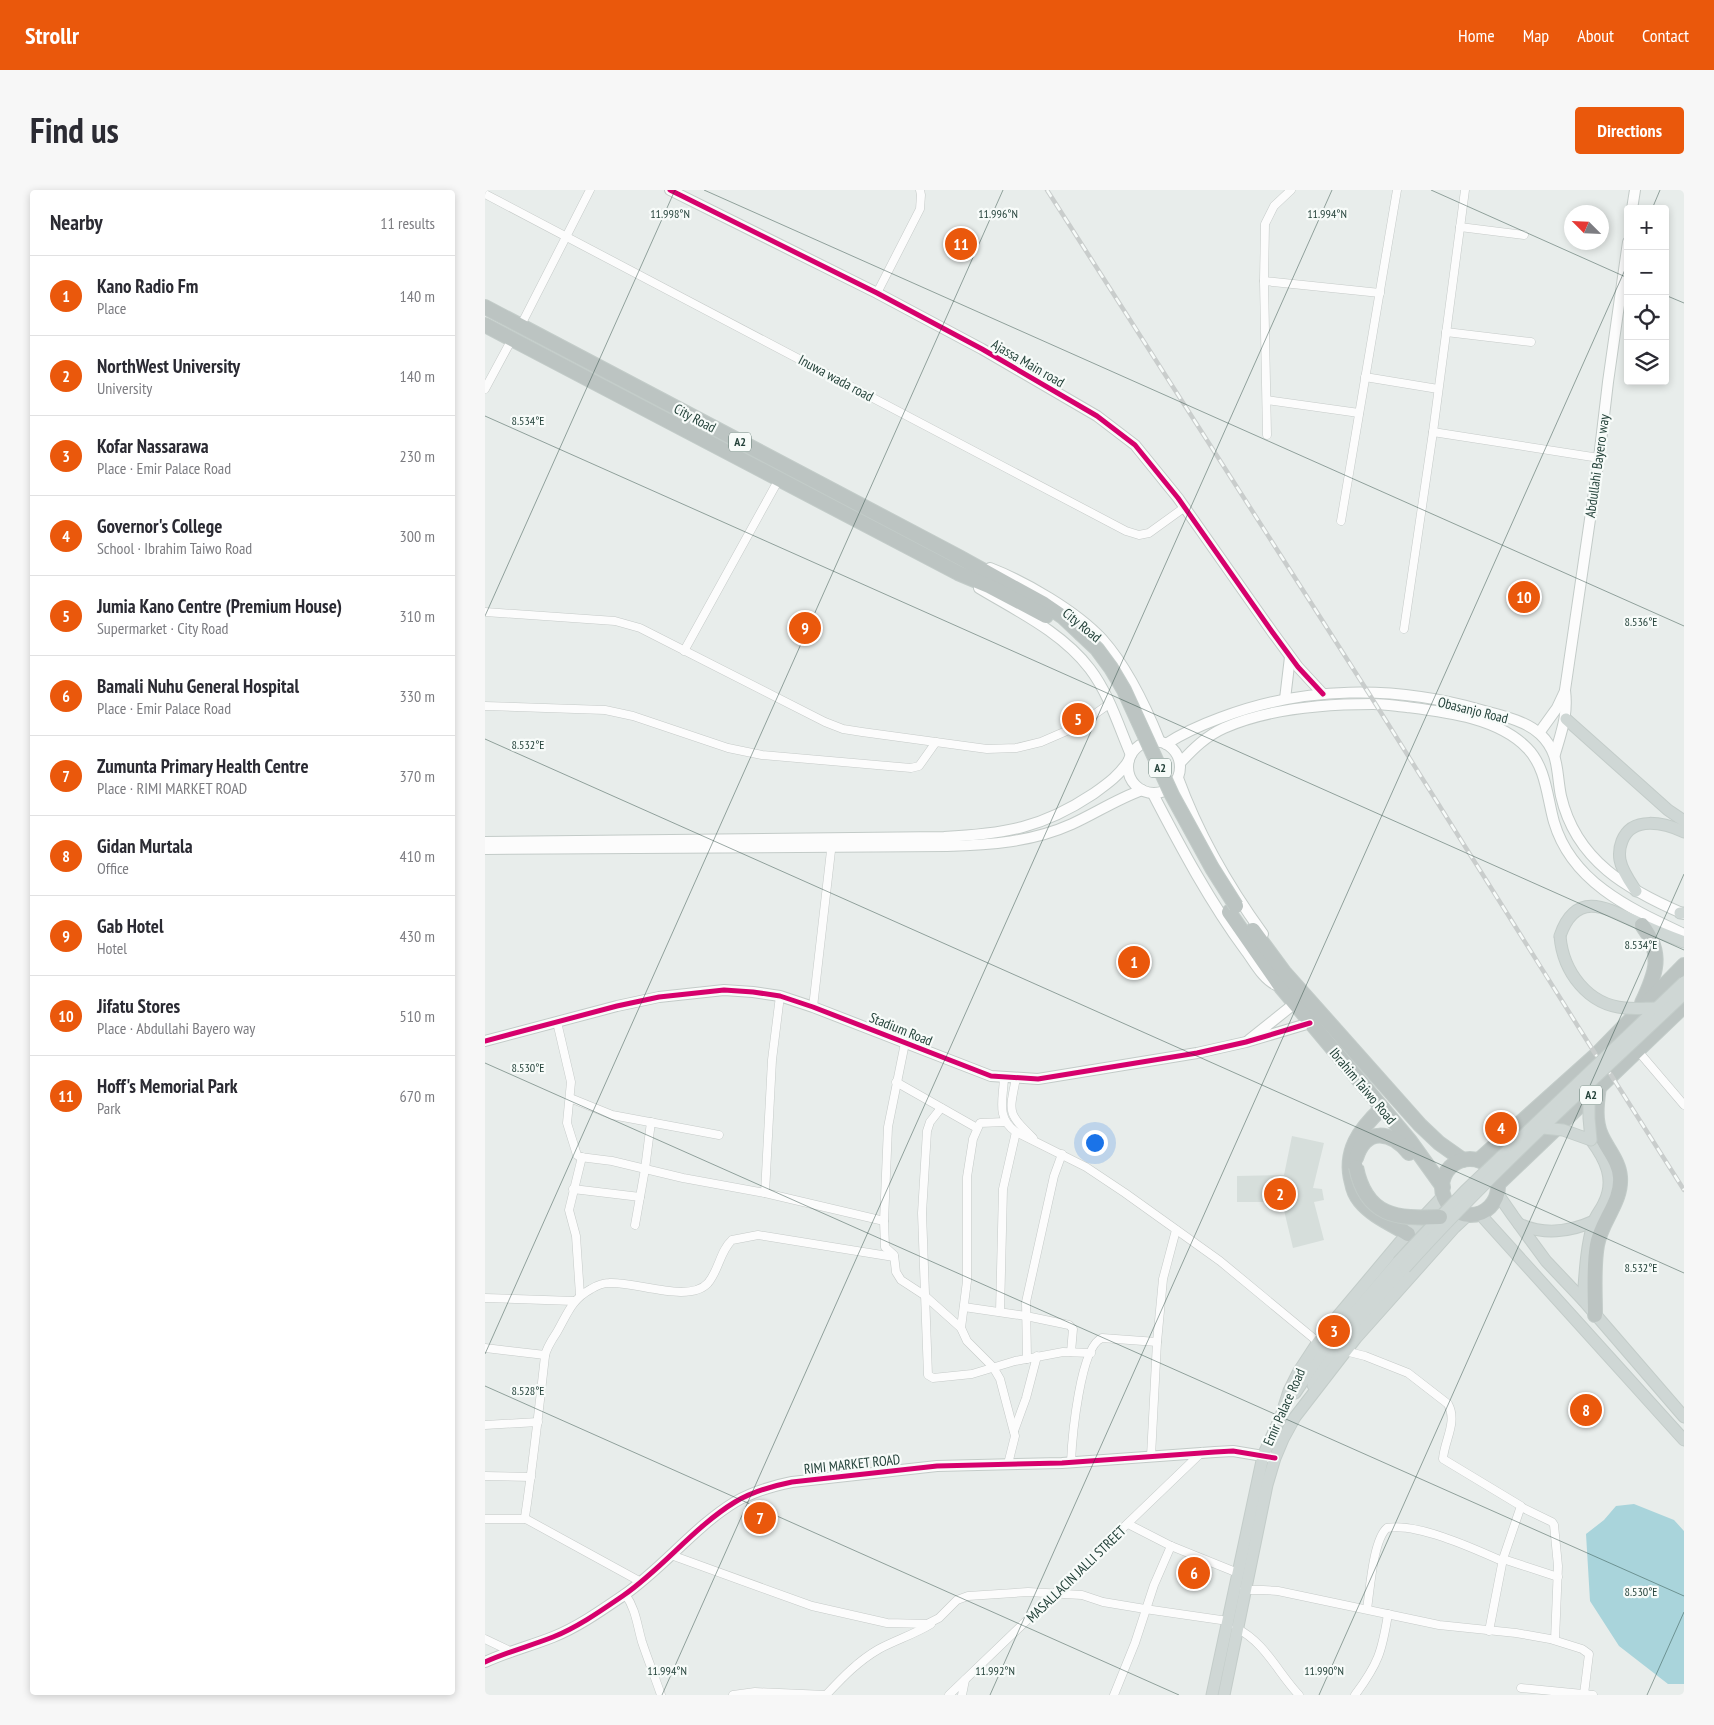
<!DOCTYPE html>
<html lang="en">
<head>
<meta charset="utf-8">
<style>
	:root { --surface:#fff; --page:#f7f7f7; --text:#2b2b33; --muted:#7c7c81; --line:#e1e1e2; --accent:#ea580c }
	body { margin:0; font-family:"PT Sans Narrow",sans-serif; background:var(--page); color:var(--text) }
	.controls { position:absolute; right:15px; top:15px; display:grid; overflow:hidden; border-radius:5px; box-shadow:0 2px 8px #0003 }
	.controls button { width:45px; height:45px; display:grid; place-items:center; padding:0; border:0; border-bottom:1px solid var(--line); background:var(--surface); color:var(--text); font:25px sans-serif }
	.compass { position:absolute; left:1079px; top:15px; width:45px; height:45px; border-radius:50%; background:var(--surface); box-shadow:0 2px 8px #0003; rotate:294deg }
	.you { position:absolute; left:609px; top:952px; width:18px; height:18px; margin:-12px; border:4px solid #fff; border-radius:50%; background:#1a73e8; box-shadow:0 0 0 8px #1a73e833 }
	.badge { display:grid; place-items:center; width:32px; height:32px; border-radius:50%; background:var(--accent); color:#fff; font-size:16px; font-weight:700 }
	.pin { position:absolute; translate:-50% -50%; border:2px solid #fff; box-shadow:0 1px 5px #0006 }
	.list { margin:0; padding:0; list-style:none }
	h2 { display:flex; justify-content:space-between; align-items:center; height:65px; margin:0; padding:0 20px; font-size:21px }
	h2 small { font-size:16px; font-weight:400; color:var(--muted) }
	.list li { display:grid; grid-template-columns:32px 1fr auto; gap:15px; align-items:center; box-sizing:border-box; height:80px; padding:0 20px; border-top:1px solid var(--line) }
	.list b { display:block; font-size:19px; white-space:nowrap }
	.list p { margin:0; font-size:16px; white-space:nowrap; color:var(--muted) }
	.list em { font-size:16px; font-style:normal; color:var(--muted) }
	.icon { flex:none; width:28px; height:28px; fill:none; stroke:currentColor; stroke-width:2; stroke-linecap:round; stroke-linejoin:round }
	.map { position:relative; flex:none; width:1199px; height:1505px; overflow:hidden; border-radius:5px }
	header { display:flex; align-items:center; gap:30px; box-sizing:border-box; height:70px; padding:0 25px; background:var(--accent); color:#fff }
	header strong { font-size:24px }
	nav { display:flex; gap:28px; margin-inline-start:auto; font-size:18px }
	.intro { display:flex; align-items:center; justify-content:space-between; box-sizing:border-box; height:120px; padding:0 30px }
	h1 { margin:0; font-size:35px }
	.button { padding:12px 22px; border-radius:5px; background:var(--accent); color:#fff; font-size:18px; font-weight:700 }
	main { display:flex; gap:30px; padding:0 30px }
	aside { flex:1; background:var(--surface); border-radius:5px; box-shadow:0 2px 8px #0003 }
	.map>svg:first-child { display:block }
</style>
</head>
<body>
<header>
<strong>Strollr</strong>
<nav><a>Home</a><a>Map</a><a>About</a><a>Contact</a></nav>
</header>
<div class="intro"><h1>Find us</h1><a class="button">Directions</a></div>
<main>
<aside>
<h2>Nearby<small>11 results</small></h2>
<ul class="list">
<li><span class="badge">1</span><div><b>Kano Radio Fm</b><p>Place</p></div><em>140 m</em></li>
<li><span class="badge">2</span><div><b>NorthWest University</b><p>University</p></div><em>140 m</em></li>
<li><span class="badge">3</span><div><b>Kofar Nassarawa</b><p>Place · Emir Palace Road</p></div><em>230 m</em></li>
<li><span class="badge">4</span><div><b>Governor's College</b><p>School · Ibrahim Taiwo Road</p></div><em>300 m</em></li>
<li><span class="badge">5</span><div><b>Jumia Kano Centre (Premium House)</b><p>Supermarket · City Road</p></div><em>310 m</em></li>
<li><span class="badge">6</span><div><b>Bamali Nuhu General Hospital</b><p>Place · Emir Palace Road</p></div><em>330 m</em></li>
<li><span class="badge">7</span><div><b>Zumunta Primary Health Centre</b><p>Place · RIMI MARKET ROAD</p></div><em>370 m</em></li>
<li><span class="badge">8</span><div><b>Gidan Murtala</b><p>Office</p></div><em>410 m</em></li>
<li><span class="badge">9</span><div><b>Gab Hotel</b><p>Hotel</p></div><em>430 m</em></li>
<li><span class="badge">10</span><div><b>Jifatu Stores</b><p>Place · Abdullahi Bayero way</p></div><em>510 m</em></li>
<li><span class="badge">11</span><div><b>Hoff's Memorial Park</b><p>Park</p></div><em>670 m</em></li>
</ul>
</aside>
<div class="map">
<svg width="1199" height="1505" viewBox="0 0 1199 1505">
	<rect width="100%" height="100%" fill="#e8edeb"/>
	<!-- built -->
	<path fill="#d6dedb" d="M807,946L839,953L828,998L837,999L839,1010L829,1012L839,1050L808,1058L797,1012H752V986L799,985Z"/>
	<!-- water -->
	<path fill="#a9d4db" d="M1149,1314L1189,1330L1199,1341V1494H1183L1134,1456L1105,1411L1101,1344L1119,1330L1131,1316Z"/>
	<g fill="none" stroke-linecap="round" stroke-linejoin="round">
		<!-- street casing -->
		<g stroke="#c5cac8" stroke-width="9">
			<g id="street">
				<path d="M0,4L641,341L654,345L664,343L700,317"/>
				<path d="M975,37L1039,45"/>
				<path d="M779,91L895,103"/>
				<path d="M392,103L435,19L436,5L435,0"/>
				<path d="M36,135L105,0"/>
				<path d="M961,142L1046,152"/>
				<path d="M880,187L953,199"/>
				<path d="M0,199L27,149"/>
				<path d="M782,210L874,223"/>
				<path d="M948,242L1114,268"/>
				<path d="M782,245L779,91L780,34L789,16L806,0"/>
				<path d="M856,331L912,0"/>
				<path d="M0,422L130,431L155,438L340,532L358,539L377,542L502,559L531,558L556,552L593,536L624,514"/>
				<path d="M919,439L948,242L980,0"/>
				<path d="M199,461L294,289"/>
				<path d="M0,516L120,520L148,526L243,558L277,565L426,578L434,576L451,552"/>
				<path d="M328,817L347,652"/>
				<path d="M72,832L86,892L82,933L92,965L95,967L127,971L198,988L280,1003L399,1031"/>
				<path d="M420,853L403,937L399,1031L400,1057L409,1065L411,1082L416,1090L439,1105L476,1138"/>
				<path d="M1153,861L1199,915"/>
				<path d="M519,888C518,910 511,928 531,942L601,977L640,1003L735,1071L833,1152"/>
				<path d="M531,888C524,924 522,922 548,948"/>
				<path d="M411,892L492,938"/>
				<path d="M85,908L127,925L234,945"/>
				<path d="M456,918L445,932L442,941L437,1023L443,1185L448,1188L487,1184L530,1171L578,1162L606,1163"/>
				<path d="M520,932L495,933L488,949L482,987V1091L476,1138L482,1151L508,1177L515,1189L530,1246L523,1274"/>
				<path d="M88,999L155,1007"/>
				<path d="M280,1003L287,870L295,806"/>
				<path d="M150,1035L160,979L166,932"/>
				<path d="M95,1105L91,1046L84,1020L97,967"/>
				<path d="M0,1108L89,1111"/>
				<path d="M479,1117L541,1126L584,1135L588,1139L586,1162"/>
				<path d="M515,1122L518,999L531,942"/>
				<path d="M0,1158L60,1165"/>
				<path d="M860,1161L880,1166L923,1183L963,1214C973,1232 959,1251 958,1269L1036,1316L1018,1369L1004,1441"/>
				<path d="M542,1169L541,1112L569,986L577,964"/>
				<path d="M0,1235L53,1232"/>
				<path d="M529,1241L541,1208L552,1166"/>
				<path d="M666,1266L672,1152L678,1089L691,1040"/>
				<path d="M586,1272C587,1249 595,1156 617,1148L672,1152"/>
				<path d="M0,1286L46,1287"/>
				<path d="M1036,1317L1067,1332L1069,1335L1073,1376L1070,1450"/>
				<path d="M0,1329H41L156,1392"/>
				<path d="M41,1329L40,1327C48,1274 54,1219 60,1166C61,1159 68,1148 72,1142C83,1123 86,1110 106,1099C111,1096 117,1093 124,1093C150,1091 204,1114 223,1093C234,1080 235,1061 247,1050L273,1045L409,1067"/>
				<path d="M643,1334L686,1356L753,1383"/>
				<path d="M186,1365L327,1416L402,1433L442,1434L454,1428L472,1410L483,1406L543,1402L597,1405L618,1412L660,1419L743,1431"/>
				<path d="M1018,1369L1073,1387"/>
				<path d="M759,1400H778L793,1401L954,1435L1031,1443L1065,1449L1097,1459L1104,1464L1099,1504"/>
				<path d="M140,1404C151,1419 152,1435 157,1452C163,1470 170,1487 176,1505"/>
				<path d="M882,1419C885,1400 888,1350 902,1338C931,1332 990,1359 1017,1371"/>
				<path d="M751,1438C780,1452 793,1483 814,1505"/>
				<path d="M0,1449L27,1462"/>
				<path d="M1036,1498L1108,1505"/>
				<path d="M248,1505L270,1502L341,1505"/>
				<path d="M341,1505C357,1488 373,1471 394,1459C411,1450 430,1444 446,1434"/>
				<path d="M464,1505L717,1262"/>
				<path d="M477,1505L480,1490"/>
				<path d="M629,1505L650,1453L669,1395L686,1356"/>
				<path d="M870,1505C893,1474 897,1462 903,1424"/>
			</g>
		</g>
		<!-- secondary casing -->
		<g stroke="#c3cbc8" stroke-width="12">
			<g id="secondary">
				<path d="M185,0L392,103L497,159L612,226L650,255L693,308L788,443L813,477L838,504"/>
				<path d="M1147,19L1150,0"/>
				<path d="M505,378C541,392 591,421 617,449C643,478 661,517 675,552"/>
				<path d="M494,398C532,421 577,442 605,479C624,504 634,537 646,565"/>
				<path d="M800,509L805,467"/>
				<path d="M1054,543L1072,518L1080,501"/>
				<circle cx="669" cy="577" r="26"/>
				<path d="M681,554C698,543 716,535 735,528C818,496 910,495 996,520C1014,525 1040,530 1055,544C1075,563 1071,582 1076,606C1091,671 1143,700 1199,724"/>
				<path d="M1070,564C1077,540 1083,525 1080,500L1114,268L1123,192L1143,52"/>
				<path d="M695,573C708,559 721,546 739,538C784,518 839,514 888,514C899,514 911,516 922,517C961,522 1013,528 1042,558C1061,577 1062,607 1069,632C1087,693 1146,719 1199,744"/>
				<path d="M693,588C713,643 744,697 778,744"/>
				<path d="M668,604C696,658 725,712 761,761C770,773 778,789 791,795"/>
				<path d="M0,652L459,647C520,644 557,638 608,604C622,594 635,585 644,570"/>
				<path d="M0,659L462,656C505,655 547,652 587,634C611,623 632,609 657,600"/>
				<path d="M764,850L809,814"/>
				<path d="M0,851L132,816L174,807L239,800L268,802L295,806L328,817L506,886L553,889L712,863L761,852L825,833"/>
				<path d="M0,1472C22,1462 45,1456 68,1447C93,1437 117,1420 139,1405C179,1377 209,1337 250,1312C267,1302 287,1296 307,1292L452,1276L577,1273L730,1262L748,1261L784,1267"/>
			</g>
		</g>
		<!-- primary casing -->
		<g stroke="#c3ccc9" stroke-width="13">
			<g id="primary">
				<path d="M1081,529L1183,620L1199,631"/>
				<path d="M1151,701C1145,692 1137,681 1135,670C1134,664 1135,656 1137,651C1147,625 1180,633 1199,642"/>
				<path d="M1195,723H1199"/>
				<path d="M1075,746C1092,696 1127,721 1160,736C1173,742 1186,747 1199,752"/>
				<path d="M1012,1003L1028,1026L1061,1071L1098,1110L1199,1227"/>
				<path d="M994,1023L1199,1250"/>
				<path d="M1034,1034C1058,1045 1085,1042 1109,1031"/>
				<path d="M1098,1110C1100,1085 1101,1058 1108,1034C1110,1026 1116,1020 1119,1013C1131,989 1120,969 1106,950"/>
				<path d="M828,1195C853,1152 888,1116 920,1078"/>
				<path d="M810,1203L847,1148L913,1072"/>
				<path d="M727,1505L778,1266L796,1226L804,1201L814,1181L833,1152L852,1127L915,1052L959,1005"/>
				<path d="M739,1505L782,1295L790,1268L798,1249L810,1227L871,1148L969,1038L984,1024"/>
			</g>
		</g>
		<!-- highway casing -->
		<g stroke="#c3ccc9" stroke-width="16">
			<g id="highway">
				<path d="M0,117L474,367L559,414L578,427L595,443"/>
				<path d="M0,135L473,383L504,396L561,426"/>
				<path d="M744,722L796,797L925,951L958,997"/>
				<path d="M1157,735C1179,764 1171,783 1157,813"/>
				<path d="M768,740L799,782L935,935L954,953L978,970"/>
				<path d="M897,918C875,939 858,961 867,993C868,999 871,1006 875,1011C887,1026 907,1034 923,1044"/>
				<path d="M871,968C881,937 906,941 924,963"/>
				<circle cx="985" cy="997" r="28"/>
				<path d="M994,970L1111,865L1199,775"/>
				<path d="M1013,994L1199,816"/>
				<path d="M1110,1125C1110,1102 1108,1077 1112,1055C1116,1031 1137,1012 1135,987C1134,971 1122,959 1116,945C1109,929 1112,912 1114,896"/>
			</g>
		</g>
		<!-- street -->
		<use href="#street" stroke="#fcfcfc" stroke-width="8"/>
		<!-- secondary -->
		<use href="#secondary" stroke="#fcfcfc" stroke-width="10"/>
		<!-- primary -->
		<use href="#primary" stroke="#cfd7d5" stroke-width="11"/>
		<!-- highway -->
		<use href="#highway" stroke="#bcc4c2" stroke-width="14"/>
		<!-- rail casing -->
		<g stroke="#c9cdcc" stroke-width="4.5">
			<path id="rail" d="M562,0L883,502L1111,865L1126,885L1199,1000"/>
		</g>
		<!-- rail -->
		<use href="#rail" stroke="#f7fbf9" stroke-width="2.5" stroke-dasharray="8" stroke-linecap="butt"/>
		<!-- primary-bridge casing -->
		<g stroke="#c3ccc9" stroke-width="13" stroke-linecap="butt">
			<g id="primary-bridge">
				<path d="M1075,746C1078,782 1103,815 1140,818C1150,819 1161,818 1172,818"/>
				<path d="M1058,938L1078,940L1106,950L1104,928V894"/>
				<path d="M913,1072L980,1001L1199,792"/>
				<path d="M920,1078C1007,981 1104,894 1199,804"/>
			</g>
		</g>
		<!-- highway-bridge casing -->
		<g stroke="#c3ccc9" stroke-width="16" stroke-linecap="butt">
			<g id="highway-bridge">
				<path d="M595,443L612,459L626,478L639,500L687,605L727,678L751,716"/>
				<path d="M871,977C881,1027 912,1029 955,1027"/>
			</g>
		</g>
		<!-- primary-bridge -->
		<use href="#primary-bridge" stroke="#cfd7d5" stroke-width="11"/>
		<!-- highway-bridge -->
		<use href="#highway-bridge" stroke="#bcc4c2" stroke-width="14"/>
		<!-- cycleway casing -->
		<g stroke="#f7fbf9" stroke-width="8">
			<g id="cycleway">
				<path d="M185,0L392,103L497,159L612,226L650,255L693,308L788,443L813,477L838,504"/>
				<path d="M0,851L132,816L174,807L239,800L268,802L295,806L328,817L506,886L553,889L712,863L761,852L825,833"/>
				<path d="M0,1472C22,1462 45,1456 68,1447C93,1437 117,1420 139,1405C179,1377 209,1337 250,1312C267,1302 287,1296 307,1292L452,1276L577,1273L730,1262L748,1261L790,1268"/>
			</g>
		</g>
		<!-- cycleway -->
		<use href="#cycleway" stroke="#d6006c" stroke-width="5"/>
	</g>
	<!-- ticks -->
	<path fill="none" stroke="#24423a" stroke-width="1" stroke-opacity="0.45" d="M219,0L1199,436M946,0L1143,88M1167,19L1175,0M1180,105L1199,113M0,226L1199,760M0,426L190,0M0,549L1199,1083M0,873L1199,1406M0,1164L518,0M0,1196L694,1505M177,1505L847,0M505,1505L1143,73M834,1505L1199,684M1162,1505L1199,1422"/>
	<g text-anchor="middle" stroke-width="4.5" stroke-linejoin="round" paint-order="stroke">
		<!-- shield labels -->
		<g fill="#f7fbf9" stroke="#637a73" stroke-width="1">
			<rect x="244" y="242.5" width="22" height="19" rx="4"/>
			<rect x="664" y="568.5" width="22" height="19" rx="4"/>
			<rect x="1095" y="895.5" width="22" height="19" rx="4"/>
		</g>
		<g font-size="12" font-weight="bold" fill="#24423a">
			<text x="255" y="256">A2</text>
			<text x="675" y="582">A2</text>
			<text x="1106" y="909">A2</text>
		</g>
		<!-- street labels -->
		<g font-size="14" fill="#24423a" stroke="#f7fbf9">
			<text transform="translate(543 173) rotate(30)" y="5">Ajassa Main road</text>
			<text transform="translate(351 188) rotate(28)" y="5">Inuwa wada road</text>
			<text transform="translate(210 228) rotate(28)" y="5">City Road</text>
			<text transform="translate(1112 276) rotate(-82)" y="5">Abdullahi Bayero way</text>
			<text transform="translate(597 435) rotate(39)" y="5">City Road</text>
			<text transform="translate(988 520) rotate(14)" y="5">Obasanjo Road</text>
			<text transform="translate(416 839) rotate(22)" y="5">Stadium Road</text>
			<text transform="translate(878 896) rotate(50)" y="5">Ibrahim Taiwo Road</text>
			<text transform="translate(799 1217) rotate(-66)" y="5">Emir Palace Road</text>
			<text transform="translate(367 1274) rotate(-6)" y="5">RIMI MARKET ROAD</text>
			<text transform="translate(591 1384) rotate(-44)" y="5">MASALLACIN JALLI STREET</text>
		</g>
	</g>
	<g font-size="12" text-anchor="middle" fill="#24423a" stroke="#f7fbf9" stroke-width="4.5" stroke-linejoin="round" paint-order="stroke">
		<text x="185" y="28">11.998°N</text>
		<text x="513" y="28">11.996°N</text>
		<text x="842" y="28">11.994°N</text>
		<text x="43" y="235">8.534°E</text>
		<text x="1156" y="436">8.536°E</text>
		<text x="43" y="559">8.532°E</text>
		<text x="1156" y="759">8.534°E</text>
		<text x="43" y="882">8.530°E</text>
		<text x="1156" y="1082">8.532°E</text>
		<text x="43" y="1205">8.528°E</text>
		<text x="1156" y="1406">8.530°E</text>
		<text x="182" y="1485">11.994°N</text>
		<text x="510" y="1485">11.992°N</text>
		<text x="839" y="1485">11.990°N</text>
	</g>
</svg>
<div class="controls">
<button>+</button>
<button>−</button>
<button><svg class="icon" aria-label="locate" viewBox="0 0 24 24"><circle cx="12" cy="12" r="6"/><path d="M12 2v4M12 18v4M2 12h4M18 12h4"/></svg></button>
<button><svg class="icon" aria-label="layers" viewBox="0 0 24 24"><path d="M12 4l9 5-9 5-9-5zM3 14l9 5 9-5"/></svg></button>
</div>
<svg class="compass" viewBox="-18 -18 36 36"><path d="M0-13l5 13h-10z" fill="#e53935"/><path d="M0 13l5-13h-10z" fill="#7c7c81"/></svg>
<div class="you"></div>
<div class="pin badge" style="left:649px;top:772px">1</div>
<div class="pin badge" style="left:795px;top:1004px">2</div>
<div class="pin badge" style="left:849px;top:1141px">3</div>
<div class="pin badge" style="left:1016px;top:938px">4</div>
<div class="pin badge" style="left:593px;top:529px">5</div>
<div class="pin badge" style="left:709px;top:1383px">6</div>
<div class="pin badge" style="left:275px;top:1328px">7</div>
<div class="pin badge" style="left:1101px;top:1220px">8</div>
<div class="pin badge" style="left:320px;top:438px">9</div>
<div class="pin badge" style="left:1039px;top:407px">10</div>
<div class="pin badge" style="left:476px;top:54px">11</div>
</div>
</main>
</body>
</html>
